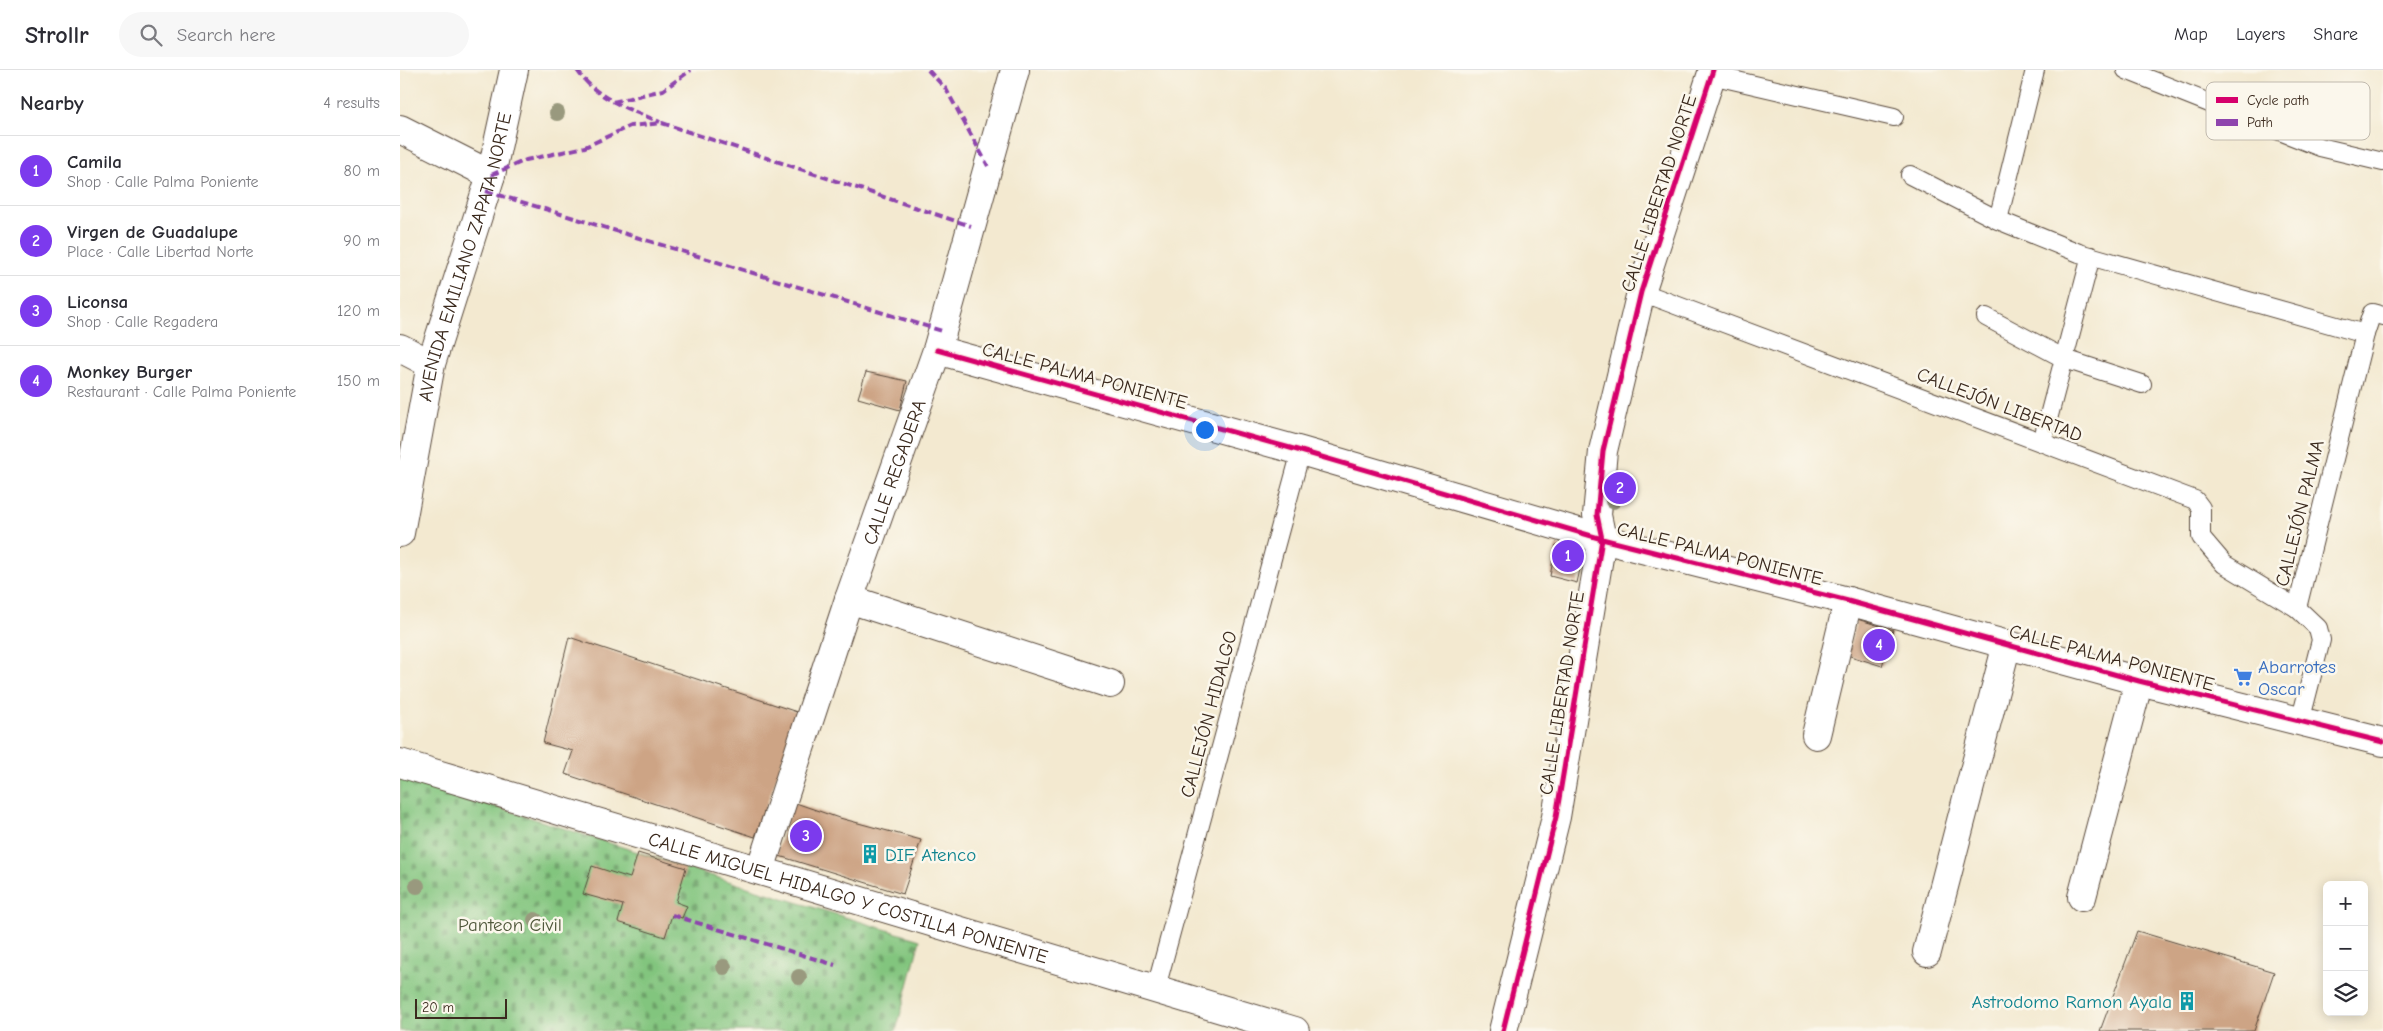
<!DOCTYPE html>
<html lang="en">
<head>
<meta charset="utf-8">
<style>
	:root { --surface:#fff; --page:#f7f7f7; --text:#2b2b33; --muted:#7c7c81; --line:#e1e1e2; --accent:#7c3aed }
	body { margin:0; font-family:"Comic Neue",sans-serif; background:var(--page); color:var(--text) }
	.controls { position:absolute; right:15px; bottom:15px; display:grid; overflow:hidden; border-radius:8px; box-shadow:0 2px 12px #0003 }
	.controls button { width:45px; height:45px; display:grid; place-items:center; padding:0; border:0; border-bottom:1px solid var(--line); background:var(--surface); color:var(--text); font:25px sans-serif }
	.scale { position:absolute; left:15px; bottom:12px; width:92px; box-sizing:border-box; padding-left:5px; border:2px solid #3b2a1e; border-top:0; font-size:14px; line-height:18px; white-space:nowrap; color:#3b2a1e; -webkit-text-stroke:4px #fbf7ec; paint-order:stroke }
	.you { position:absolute; left:804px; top:359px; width:18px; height:18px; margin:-12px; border:4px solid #fff; border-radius:50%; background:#1a73e8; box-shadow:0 0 0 8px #1a73e833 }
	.badge { display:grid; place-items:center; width:32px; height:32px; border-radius:50%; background:var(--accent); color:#fff; font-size:16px; font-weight:700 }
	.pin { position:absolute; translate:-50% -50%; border:2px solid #fff; box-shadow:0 1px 5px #0006 }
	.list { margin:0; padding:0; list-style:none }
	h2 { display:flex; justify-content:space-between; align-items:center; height:65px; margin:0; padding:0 20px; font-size:21px }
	h2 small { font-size:16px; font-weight:400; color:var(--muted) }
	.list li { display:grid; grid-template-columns:32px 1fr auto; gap:15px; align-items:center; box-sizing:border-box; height:70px; padding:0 20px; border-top:1px solid var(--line) }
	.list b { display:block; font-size:19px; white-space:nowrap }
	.list p { margin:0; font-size:16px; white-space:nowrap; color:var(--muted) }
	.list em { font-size:16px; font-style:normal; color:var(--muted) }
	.icon { flex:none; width:28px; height:28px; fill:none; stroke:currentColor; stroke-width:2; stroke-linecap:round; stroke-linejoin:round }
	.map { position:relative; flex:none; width:1983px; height:961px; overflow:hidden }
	header { display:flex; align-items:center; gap:30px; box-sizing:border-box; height:70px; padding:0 25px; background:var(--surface); border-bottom:1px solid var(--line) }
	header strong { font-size:24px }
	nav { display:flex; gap:28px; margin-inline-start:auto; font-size:18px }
	.search { width:350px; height:45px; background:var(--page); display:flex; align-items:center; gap:12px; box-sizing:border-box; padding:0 18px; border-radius:28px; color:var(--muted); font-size:19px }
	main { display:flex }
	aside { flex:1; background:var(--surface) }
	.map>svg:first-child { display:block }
</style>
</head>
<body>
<header>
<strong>Strollr</strong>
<div class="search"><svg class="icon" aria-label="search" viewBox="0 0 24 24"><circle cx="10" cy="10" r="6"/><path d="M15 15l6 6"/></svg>Search here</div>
<nav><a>Map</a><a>Layers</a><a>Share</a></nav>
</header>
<main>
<aside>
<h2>Nearby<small>4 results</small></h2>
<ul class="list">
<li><span class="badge">1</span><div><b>Camila</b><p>Shop · Calle Palma Poniente</p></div><em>80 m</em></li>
<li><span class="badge">2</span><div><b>Virgen de Guadalupe</b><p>Place · Calle Libertad Norte</p></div><em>90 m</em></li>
<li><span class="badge">3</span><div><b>Liconsa</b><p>Shop · Calle Regadera</p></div><em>120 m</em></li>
<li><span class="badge">4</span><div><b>Monkey Burger</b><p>Restaurant · Calle Palma Poniente</p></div><em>150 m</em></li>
</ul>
</aside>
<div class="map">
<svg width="1983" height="961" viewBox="0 0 1983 961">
	<defs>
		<pattern id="cemetery-stones" width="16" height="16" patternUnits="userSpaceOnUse" patternTransform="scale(1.25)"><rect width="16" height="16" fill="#82c57e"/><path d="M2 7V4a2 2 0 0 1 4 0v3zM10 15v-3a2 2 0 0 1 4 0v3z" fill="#6ca067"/></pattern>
	</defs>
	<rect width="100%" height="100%" fill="#fbf7ec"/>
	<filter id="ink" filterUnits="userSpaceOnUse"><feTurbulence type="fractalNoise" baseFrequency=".02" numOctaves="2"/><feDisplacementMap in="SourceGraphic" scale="10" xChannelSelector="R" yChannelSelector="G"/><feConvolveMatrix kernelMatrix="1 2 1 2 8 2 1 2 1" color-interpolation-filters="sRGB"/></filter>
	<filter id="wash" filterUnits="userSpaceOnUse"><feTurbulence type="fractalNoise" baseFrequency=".0096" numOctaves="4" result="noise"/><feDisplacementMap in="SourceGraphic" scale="20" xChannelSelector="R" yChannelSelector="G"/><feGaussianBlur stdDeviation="1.12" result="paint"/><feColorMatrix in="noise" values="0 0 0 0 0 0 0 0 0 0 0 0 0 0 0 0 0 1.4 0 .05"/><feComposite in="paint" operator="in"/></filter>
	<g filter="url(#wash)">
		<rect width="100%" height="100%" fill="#f3e9d0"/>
		<!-- cemetery -->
		<path fill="url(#cemetery-stones)" stroke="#5e784e" d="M0,706L344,816L520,870L496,961H0Z"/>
		<g id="blocks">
			<!-- building -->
			<g fill="#cda485">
				<path d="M466,302L507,311L500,340L458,328Z"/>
				<path d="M1212,412L1229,416L1225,431L1209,428Z"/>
				<path d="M1156,475L1184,481L1177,513L1150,506Z"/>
				<path d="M1457,549L1493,560L1482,596L1447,585Z"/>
				<path d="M169,567L400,643L355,767L165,704L173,681L143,673Z"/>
				<path d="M393,732L436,747L521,770L503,824L376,785Z"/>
				<path d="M238,783L286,798L276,832L287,836L282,848L272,845L265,867L218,852L223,835L183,824L192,796L230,808Z"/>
				<path d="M1737,861L1874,902L1854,961H1700Z"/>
			</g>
		</g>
	</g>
	<g filter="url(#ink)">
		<use href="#blocks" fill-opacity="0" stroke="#574739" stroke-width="1"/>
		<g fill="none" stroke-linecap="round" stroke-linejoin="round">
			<!-- lane casing -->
			<g stroke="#574739" stroke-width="20">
				<g id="lane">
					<path d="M1726,0L1920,77L1983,92"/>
					<path d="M1311,5L1494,47"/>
					<path d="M1510,105L1598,150L1679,183L1965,264"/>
					<path d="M1598,150L1635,0"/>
					<path d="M1241,222L1795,430L1801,438V467L1824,494L1897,538"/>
					<path d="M1586,247L1665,289L1742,314"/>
					<path d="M1642,372L1691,186"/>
					<path d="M1900,652L1921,570L1918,558L1897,538L1965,264L1972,243L1983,246"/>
					<path d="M756,918L901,381"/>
				</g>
			</g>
			<!-- street casing -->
			<g stroke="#574739" stroke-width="30">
				<g id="street">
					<path d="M0,59L91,105"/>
					<path d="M0,278L31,294"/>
					<path d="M449,529L710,614"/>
					<path d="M1416,665L1448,531"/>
					<path id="s1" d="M360,800L449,529L537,280L615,0"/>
					<path d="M1682,827L1739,611"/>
					<path d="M1527,882L1607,574"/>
				</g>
			</g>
			<!-- secondary casing -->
			<g stroke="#574739" stroke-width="30">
				<g id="secondary">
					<path d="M537,280L901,381L1202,469L1448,531L1739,611L1983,672"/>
					<path id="s2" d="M0,463L31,294L91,105L114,0"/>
					<path id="s3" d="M0,693L895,961"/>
					<path d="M1103,961L1156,747L1202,469L1197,445L1203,381L1241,222L1313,0"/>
				</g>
			</g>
			<!-- lane -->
			<use href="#lane" stroke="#fff" stroke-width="18"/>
			<!-- street -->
			<use href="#street" stroke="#fff" stroke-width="28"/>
			<!-- secondary -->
			<use href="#secondary" stroke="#fff" stroke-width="28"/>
			<!-- quiet -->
			<g stroke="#8e44ad" stroke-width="4" stroke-dasharray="8 4" stroke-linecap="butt">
				<path d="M177,0C196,29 229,39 260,52"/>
				<path d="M528,0L546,19L588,96"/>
				<path d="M213,32L263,20L291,0"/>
				<path d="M91,105L126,90L185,77L230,56L262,53L571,156"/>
				<path d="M86,121L542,261"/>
				<path d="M272,845L435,895"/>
			</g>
			<!-- cycleway casing -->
			<g stroke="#fbf7ec" stroke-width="8">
				<g id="cycleway">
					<path d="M537,280L901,381L1202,469L1448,531L1739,611L1983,672"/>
					<path d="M1103,961L1156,747L1202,469L1197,445L1203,381L1241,222L1313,0"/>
				</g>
			</g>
			<!-- cycleway -->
			<use href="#cycleway" stroke="#d6006c" stroke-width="5"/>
		</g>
		<!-- trees -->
		<g fill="#99997e">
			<circle cx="157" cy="43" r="8"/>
			<circle cx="1213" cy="431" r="8"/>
			<circle cx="17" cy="816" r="8"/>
			<circle cx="135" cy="850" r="8"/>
			<circle cx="324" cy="897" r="8"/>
			<circle cx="399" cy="907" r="8"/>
		</g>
	</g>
	<!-- icons -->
	<defs>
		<g id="supermarket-bare" transform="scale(1.5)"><path d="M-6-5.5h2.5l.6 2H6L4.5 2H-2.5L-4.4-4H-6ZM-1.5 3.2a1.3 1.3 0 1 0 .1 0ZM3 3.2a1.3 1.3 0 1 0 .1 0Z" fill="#3f7fe0" stroke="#fbf7ec" stroke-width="2.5" paint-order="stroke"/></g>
		<g id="building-bare" transform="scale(1.5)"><path d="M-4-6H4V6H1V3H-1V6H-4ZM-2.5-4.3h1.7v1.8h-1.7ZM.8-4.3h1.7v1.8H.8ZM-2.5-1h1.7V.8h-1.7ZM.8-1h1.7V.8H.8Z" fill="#0f9aa8" stroke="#fbf7ec" stroke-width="2.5" paint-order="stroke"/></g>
	</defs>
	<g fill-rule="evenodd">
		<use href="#supermarket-bare" x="1843" y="607"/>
		<use href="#building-bare" x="470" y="784"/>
		<use href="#building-bare" x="1787" y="931"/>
	</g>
	<g text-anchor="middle" stroke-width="5" stroke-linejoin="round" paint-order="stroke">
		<!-- street labels -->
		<g font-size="19" fill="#3b2a1e" stroke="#fbf7ec">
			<text transform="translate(1258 123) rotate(-72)" y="7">CALLE LIBERTAD NORTE</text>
			<text dy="7" stroke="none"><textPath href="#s2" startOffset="284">AVENIDA EMILIANO ZAPATA NORTE</textPath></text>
			<text transform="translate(685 305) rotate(15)" y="7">CALLE PALMA PONIENTE</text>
			<text transform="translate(1600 334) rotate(21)" y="7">CALLEJÓN LIBERTAD</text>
			<text dy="7" stroke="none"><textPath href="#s1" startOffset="420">CALLE REGADERA</textPath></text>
			<text transform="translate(1899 443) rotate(-76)" y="7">CALLEJÓN PALMA</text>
			<text transform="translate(1320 483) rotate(14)" y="7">CALLE PALMA PONIENTE</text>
			<text transform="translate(1712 587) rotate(15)" y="7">CALLE PALMA PONIENTE</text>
			<text transform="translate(1161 623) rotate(-81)" y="7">CALLE LIBERTAD NORTE</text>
			<text transform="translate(808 644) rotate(-75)" y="7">CALLEJÓN HIDALGO</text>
			<text dy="7" stroke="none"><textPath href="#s3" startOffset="468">CALLE MIGUEL HIDALGO Y COSTILLA PONIENTE</textPath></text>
		</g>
		<!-- shop labels -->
		<g font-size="19" fill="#366cbe" stroke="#fbf7ec" text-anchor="start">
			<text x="1858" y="603">Abarrotes<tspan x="1858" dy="22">Oscar</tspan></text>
		</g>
		<!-- culture labels -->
		<g font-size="19" fill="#0d838f" stroke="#fbf7ec" text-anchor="start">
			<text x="485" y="791">DIF Atenco</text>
			<text x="1772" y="938" text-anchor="end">Astrodomo Ramon Ayala</text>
		</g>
		<!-- park labels -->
		<g font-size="19" fill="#50583b" stroke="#fbf7ec">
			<text x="110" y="861">Panteon Civil</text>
		</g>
	</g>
	<!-- legend -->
	<rect x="1806" y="12" width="164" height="58" rx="8" fill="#fbf7ec" stroke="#c1baae" stroke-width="1"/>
	<rect x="1816" y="27" width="22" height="6" fill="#d6006c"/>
	<rect x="1816" y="49" width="22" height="7" fill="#8e44ad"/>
	<g font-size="14" fill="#3b2a1e">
		<text x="1847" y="35">Cycle path</text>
		<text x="1847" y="57">Path</text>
	</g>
</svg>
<div class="controls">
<button>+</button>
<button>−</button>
<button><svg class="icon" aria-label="layers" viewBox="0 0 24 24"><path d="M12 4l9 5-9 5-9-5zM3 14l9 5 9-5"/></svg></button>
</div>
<div class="scale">20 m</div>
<div class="you"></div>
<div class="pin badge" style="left:1168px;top:486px">1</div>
<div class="pin badge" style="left:1220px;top:418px">2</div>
<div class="pin badge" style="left:406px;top:766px">3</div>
<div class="pin badge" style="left:1479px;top:575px">4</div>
</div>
</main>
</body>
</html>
